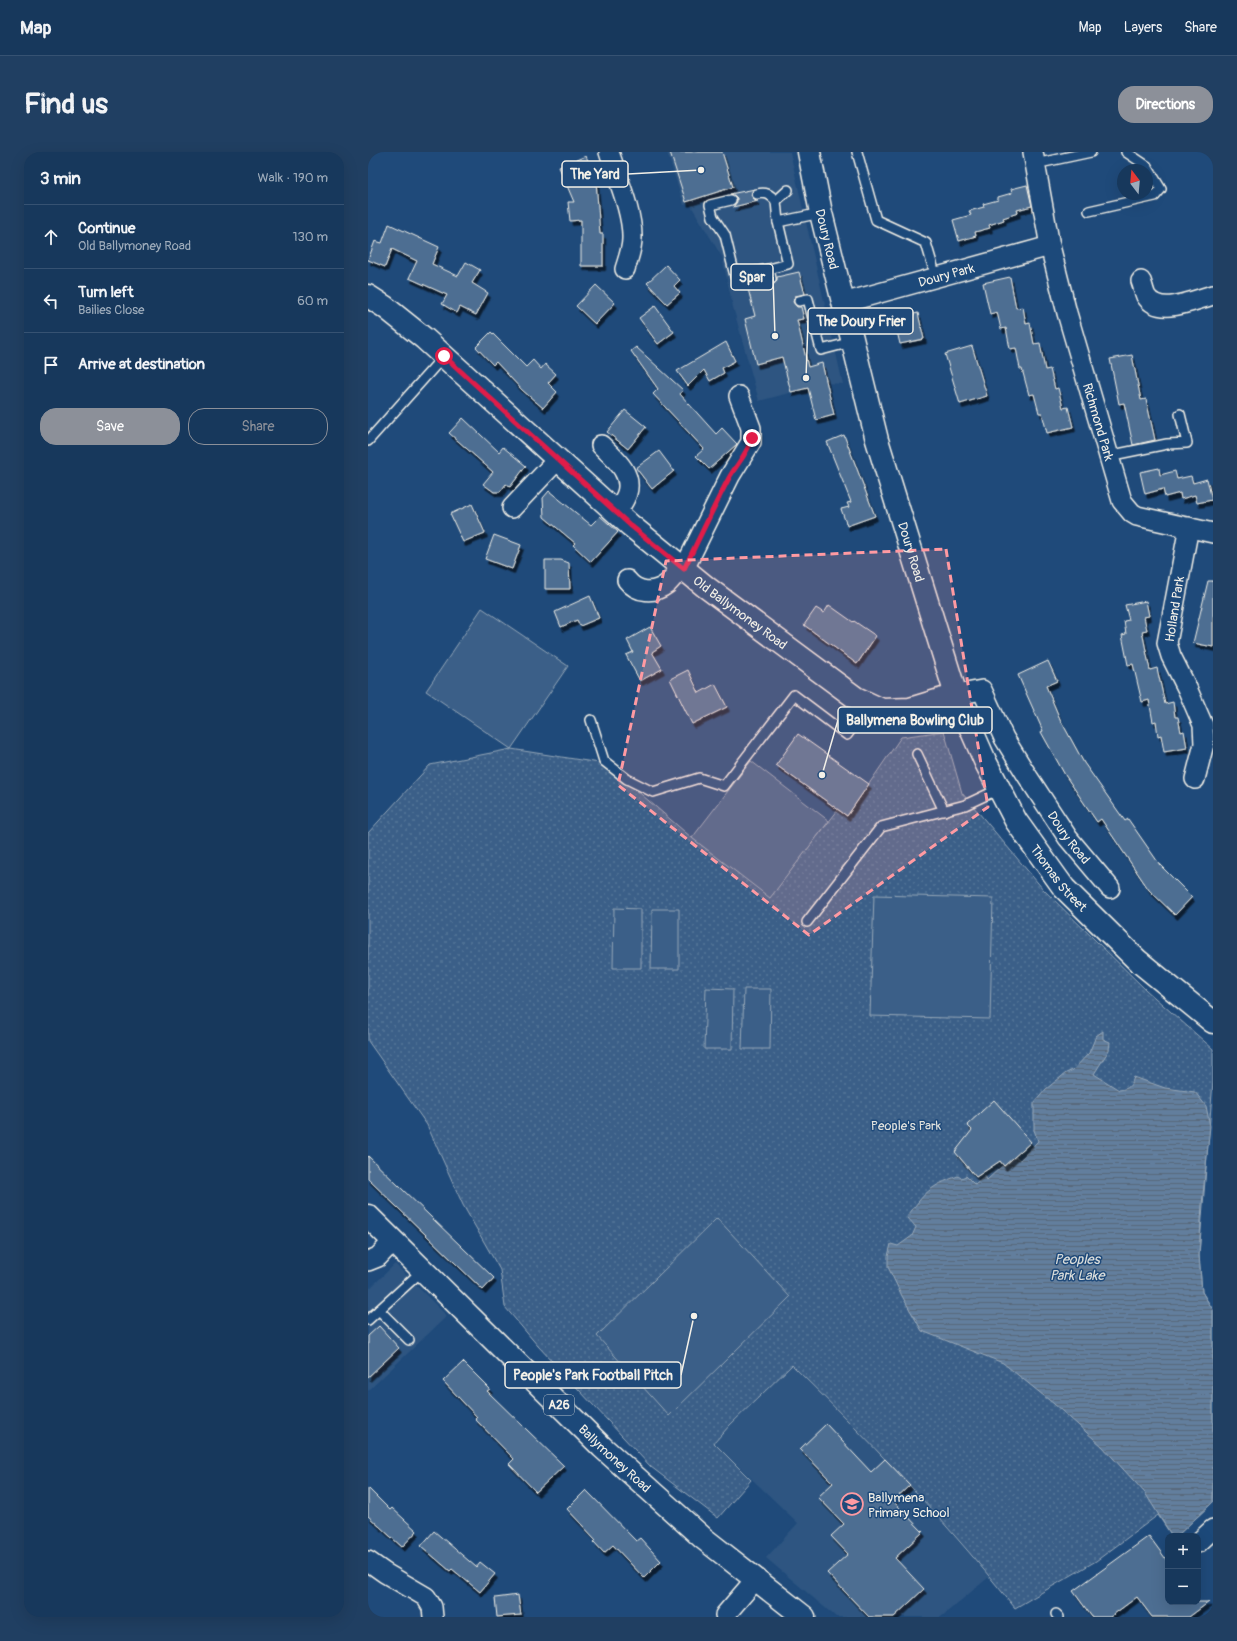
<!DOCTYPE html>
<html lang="en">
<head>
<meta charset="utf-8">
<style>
	:root { --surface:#17385c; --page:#203f62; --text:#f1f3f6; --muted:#9eacbb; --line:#365272; --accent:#8c9099 }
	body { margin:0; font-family:Pangolin,sans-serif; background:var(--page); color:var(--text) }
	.controls { position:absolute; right:12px; bottom:12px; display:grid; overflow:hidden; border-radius:8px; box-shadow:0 4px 16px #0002 }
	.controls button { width:36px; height:36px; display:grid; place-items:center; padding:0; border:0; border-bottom:1px solid var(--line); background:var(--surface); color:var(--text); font:20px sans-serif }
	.compass { position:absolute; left:749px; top:12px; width:36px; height:36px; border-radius:50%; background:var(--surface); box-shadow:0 4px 16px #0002; rotate:344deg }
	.stop { position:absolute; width:12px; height:12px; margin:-9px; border:3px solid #e11d48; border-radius:50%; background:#fff }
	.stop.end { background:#e11d48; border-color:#fff; box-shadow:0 1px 4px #0008 }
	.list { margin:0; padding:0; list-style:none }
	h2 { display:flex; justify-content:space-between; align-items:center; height:52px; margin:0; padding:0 16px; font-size:17px }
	h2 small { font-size:13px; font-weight:400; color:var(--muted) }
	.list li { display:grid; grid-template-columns:26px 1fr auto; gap:12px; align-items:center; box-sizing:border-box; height:64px; padding:0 16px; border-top:1px solid var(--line) }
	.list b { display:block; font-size:15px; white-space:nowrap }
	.list p { margin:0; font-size:13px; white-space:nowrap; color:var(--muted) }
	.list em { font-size:13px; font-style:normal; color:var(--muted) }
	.actions { display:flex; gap:8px; padding:12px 16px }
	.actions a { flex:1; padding:9px 0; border:1px solid var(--accent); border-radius:16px; text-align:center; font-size:14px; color:var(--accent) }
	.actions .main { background:var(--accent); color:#fff }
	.icon { flex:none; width:22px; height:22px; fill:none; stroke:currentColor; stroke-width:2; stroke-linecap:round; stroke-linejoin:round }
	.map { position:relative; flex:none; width:845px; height:1465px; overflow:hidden; border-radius:16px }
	header { display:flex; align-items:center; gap:24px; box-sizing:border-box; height:56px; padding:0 20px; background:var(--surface); border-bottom:1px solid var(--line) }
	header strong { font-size:19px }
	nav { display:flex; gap:22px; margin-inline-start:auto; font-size:14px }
	.intro { display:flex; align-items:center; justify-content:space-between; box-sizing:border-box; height:96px; padding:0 24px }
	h1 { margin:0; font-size:28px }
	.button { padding:10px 18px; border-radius:16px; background:var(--accent); color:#fff; font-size:14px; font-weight:700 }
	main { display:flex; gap:24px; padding:0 24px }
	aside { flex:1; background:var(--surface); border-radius:16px; box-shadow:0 4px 16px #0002 }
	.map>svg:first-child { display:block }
</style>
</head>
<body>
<header>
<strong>Map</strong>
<nav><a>Map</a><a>Layers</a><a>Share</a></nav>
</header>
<div class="intro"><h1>Find us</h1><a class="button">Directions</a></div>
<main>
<aside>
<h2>3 min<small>Walk · 190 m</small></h2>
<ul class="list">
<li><svg class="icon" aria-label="ahead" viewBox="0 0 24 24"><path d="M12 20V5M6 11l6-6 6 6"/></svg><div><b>Continue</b><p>Old Ballymoney Road</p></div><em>130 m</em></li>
<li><svg class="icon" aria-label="left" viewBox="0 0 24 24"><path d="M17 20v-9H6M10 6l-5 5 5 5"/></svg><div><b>Turn left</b><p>Bailies Close</p></div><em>60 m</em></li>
<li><svg class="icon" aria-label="arrive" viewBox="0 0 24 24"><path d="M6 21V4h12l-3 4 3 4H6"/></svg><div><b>Arrive at destination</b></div></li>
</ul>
<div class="actions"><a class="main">Save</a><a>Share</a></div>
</aside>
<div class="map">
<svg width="845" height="1465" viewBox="0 0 845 1465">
	<defs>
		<pattern id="grass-dots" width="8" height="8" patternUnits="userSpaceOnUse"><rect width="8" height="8" fill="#3a5f88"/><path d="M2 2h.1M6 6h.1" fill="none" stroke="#577699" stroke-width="1.8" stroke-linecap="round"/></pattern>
		<pattern id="water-rules" width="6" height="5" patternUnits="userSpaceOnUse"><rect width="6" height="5" fill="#627e9d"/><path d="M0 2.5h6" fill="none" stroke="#58687a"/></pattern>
		<filter id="shadow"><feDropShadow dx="2.5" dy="4.5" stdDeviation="0" flood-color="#0009"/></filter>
	</defs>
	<rect width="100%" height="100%" fill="#1f4a7a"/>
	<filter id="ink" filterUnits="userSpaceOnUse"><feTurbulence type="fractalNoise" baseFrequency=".025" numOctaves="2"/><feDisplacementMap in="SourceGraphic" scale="8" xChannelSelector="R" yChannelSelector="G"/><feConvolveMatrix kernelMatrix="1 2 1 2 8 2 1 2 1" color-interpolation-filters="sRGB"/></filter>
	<g filter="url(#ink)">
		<!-- built -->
		<g fill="#2d5581">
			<path d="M299,0H422L475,232L459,231L391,249L365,155L354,105L322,52L316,53Z"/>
			<path d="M27,1112L79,1164L0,1239V1138Z"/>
			<path d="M424,1213L473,1261L542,1333L621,1425L573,1465H468L398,1406L430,1371L346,1291L362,1273Z"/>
		</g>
		<!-- grass -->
		<path fill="url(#grass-dots)" stroke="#97a8b8" d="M576,579L594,641L675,737L778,838L845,897V929L831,1103L834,1140L845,1158V1350L809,1384H804L790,1363L728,1409L647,1456C627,1431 607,1407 586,1383C535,1324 480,1268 424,1213L362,1273L346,1291L383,1328L350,1366L283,1315L170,1194L137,1155L132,1118L95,1053L59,973L0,889V681L62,613L143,597L238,612L324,686L402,745L470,658L479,664L533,585Z"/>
		<!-- pitch -->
		<g fill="#3a5f88" stroke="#97a8b8">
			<path d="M114,456L200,514L143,597L58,539Z"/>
			<path d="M383,609L461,669L402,746L324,686Z"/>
			<path d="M506,743L625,746L622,867L502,864Z"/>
			<path d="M246,756L273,757V816H245Z"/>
			<path d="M284,757H311V817H283Z"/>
			<path d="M338,836L365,837L364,897H336Z"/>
			<path d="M376,837H403L402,897H374Z"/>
			<path d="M349,1066L422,1145L301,1264L229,1184Z"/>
		</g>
		<!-- water -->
		<path fill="url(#water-rules)" stroke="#9cacbb" d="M735,879V887L742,890L741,898L726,922L751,938C761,937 763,934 766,925L797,936L827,940L838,954L842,974L834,1053L831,1103L834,1140L845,1158V1350L809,1384H804L777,1341L734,1294L686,1252L635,1211L554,1179L534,1144L520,1115V1104L523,1092L530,1094L544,1084L548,1075L539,1065C556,1041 562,1034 590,1024L593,1026L598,1024L607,1033L617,1024L619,1028L634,1014L636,1015L648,1005L652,1008L670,989L666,978V951L678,937L698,921L705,918L721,901L728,884Z"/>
		<!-- building -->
		<g fill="#4d6e92" stroke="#f4f1e8" filter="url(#shadow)">
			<path d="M302,0H354L365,35L318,50Z"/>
			<path d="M218,4L228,28L232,82H235V114H213V68L202,69L200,50H206L191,15Z"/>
			<path d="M659,33L664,54L649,58L650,61L635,66L636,68L621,73L622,76L607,80L608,84L591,89L585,68L603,63L601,59L616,55L615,52L630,48V45L644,41L643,37Z"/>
			<path d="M387,37L384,40L383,43L385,46L390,49L365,55L369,50V46L367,44L362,42Z"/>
			<path d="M21,72L71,95L64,112L90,124L98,110L112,118L104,131L120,141L108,163L92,155L89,161L74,152L79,143L41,126L49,109L24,97L17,115L0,108L7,89L14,91Z"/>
			<path d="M298,113L312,128L306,134L312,141L299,152L279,131Z"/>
			<path d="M431,120L437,142L427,144L425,150L429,155H433L436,167L429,168L440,215L454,211L466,263L448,268L440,236L423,240L414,205L388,212L377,167L387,164L379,133L397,128L401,133H405L409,129V125Z"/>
			<path d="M642,125L648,156L655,155L658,172L662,171L666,192L672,191L677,218L682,217L687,237L690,236L695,256L700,255L705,275L679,281L674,261H671L666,242L661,243L654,217H652L648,196L642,197L638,176L633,177L629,160L622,162L615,131Z"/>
			<path d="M228,133L247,151L227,172L208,154Z"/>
			<path d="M287,154L306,180L290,192L271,166Z"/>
			<path d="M550,161L556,187L532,192L526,167Z"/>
			<path d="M123,180L158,215L165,208L173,217L177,212L188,222L180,231L189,240L175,256L154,238L128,210L125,213L108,195Z"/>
			<path d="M358,190L367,209L354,216L356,221L342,229L336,218L320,234L309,219Z"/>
			<path d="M604,194L619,244L592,252L577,202Z"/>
			<path d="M268,195L315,238L312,242L348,282L354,276L369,292L341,317L328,304L336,297L285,242L290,237L263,199Z"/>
			<path d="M764,203L773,248L778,247L787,288L765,293L756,251L751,252L742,207Z"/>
			<path d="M257,258L278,275L260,297L239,280Z"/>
			<path d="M95,266L131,300L135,295L158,314L142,335L138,332L132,340H126L115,332L125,320L81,281Z"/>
			<path d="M476,283L507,364L479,374L473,357L481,355L479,351L483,350L459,290Z"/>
			<path d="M291,299L306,319L284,337L268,316Z"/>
			<path d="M791,316L792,323L807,319L809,327L823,324L825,331L839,327L844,348L829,351L827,343L813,347L812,341L797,345L795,337L777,342L772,320Z"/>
			<path d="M181,339L223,373L232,364L250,380L223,410L205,393L207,391L176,365L175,346Z"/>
			<path d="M104,352L117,381L95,390L82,362Z"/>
			<path d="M126,383L153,393L144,417L117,407Z"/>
			<path d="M177,408H193L201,411L202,437H177Z"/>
			<path d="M840,429H845V495L825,491Z"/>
			<path d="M222,444L231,466L212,474L209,468L193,475L187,460Z"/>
			<path d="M778,449L781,464L776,465L779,478L774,479L782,518L789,516L797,552L805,550L807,565H810L813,580L816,579L819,596L796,600L793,583L790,584L788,569L785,570L781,548L774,550L765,512L760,513L754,483L758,482L756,469L761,468L757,453Z"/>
			<path d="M461,453L485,470L486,469L508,484L489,512L436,473L448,456L456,461Z"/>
			<path d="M282,475L293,494L284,500L294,517L272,529L258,503L265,500L259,488Z"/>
			<path d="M680,509L689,529L678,534L692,567L716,611L757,669L760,667L792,713L824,745L807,763L781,738L733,667L729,670L697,623L673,580L675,579L650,523Z"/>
			<path d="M320,518L331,541L347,532L359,555L324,572L302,527Z"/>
			<path d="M430,582L501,632L479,664L408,613Z"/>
			<path d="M626,948L663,990L636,1014L632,1009L608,1025L587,1000L604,978L599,973Z"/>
			<path d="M0,1004L126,1126L115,1138L0,1027Z"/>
			<path d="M11,1174L31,1196L0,1225V1184Z"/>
			<path d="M95,1210L122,1237L119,1239L196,1314L168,1340L141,1312L146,1307L107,1267L109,1265L75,1229Z"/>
			<path d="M458,1272L503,1320L517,1307L542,1333L525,1349L555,1380L527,1406L556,1437L526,1465H501L459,1421L480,1402L463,1384L476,1372L450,1345L465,1331L432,1297Z"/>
			<path d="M0,1336L22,1358L24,1356L49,1379L34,1395L0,1364Z"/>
			<path d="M218,1338L268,1389L272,1386L293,1409L276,1426L245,1393L236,1401L226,1390L228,1388L199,1357Z"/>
			<path d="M66,1379L108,1415L112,1410L127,1422L112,1440L84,1417L82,1419L53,1394Z"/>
			<path d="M781,1384L800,1410V1450H841L821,1465H784L769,1445L742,1465H724L705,1439Z"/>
			<path d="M150,1443L153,1463L129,1465L127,1446Z"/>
		</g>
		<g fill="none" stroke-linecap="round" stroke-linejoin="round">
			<!-- lane casing -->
			<g stroke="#f4f1e8" stroke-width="12">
				<g id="lane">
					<path d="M489,0L508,68L558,91L568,125"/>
					<path d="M667,12L723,0"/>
					<path d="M389,42C398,40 402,42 408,49"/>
					<path d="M363,48L342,53L345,65L357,83L367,124L401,117"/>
					<path d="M721,59L787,44L793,37L779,14L758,0"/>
					<path d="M410,70L453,61"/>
					<path d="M403,127L401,117L420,112L410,70L408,49L420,38"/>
					<path d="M431,149L440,147L453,198L484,190"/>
					<path d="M0,289L76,204"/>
					<path d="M740,304L799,292L819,291L812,262"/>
					<path d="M223,568L236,609L259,627L285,640L331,626L356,634L426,543L479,583L502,552"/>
					<path d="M549,602L576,659"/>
					<path d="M439,770L513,675L597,653L631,637"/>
					<path d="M11,1158L41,1188"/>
					<path d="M0,1168L55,1118"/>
					<path d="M688,1462L691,1465"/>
				</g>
			</g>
			<!-- street casing -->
			<g stroke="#f4f1e8" stroke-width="22">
				<g id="street">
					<path d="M241,0C249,25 265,61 264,87C264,97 260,107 257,117"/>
					<path id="s1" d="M665,0L682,94L699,161L754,349L764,361L769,364L845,381"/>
					<path d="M773,129C775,134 776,140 778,144C791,165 826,148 845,143"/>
					<path id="s2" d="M475,151L682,94"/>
					<path d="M233,293C246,306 265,321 259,341C257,348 252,354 249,361"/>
					<path d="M144,356L190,307"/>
					<path d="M821,375L799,491L803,504L819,536L835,573L836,592L827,627"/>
					<path d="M316,417L362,324L383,290V276L371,244"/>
					<path d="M259,428C269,441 286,442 299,432C304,427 309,421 314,415"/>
					<path id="s3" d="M588,543L614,538L636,586L660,625L700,686L742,736"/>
					<path d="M0,1109L10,1105L25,1089"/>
					<path d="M830,1391L845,1377"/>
					<path d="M0,1409L17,1421L58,1445L64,1455L65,1465"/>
					<path d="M357,1463L388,1427"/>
				</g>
			</g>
			<!-- secondary casing -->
			<g stroke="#f4f1e8" stroke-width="25">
				<g id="secondary">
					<path id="s4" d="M441,0L453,61L509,288L588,543L618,611L648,669L696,736L769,808L845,870"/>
					<path id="s5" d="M0,144L17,155L57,187L262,373L338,435L488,546L514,558L542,557L588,543"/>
				</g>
			</g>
			<!-- primary casing -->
			<g stroke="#f4f1e8" stroke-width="25">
				<g id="primary">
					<path id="s6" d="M0,1064L234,1295L335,1386L436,1465"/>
				</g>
			</g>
			<!-- lane -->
			<use href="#lane" stroke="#1f4a7a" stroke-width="9"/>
			<!-- street -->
			<use href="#street" stroke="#1f4a7a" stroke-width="19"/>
			<!-- secondary -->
			<use href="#secondary" stroke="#1f4a7a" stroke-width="22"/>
			<!-- primary -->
			<use href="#primary" stroke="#1f4a7a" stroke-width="22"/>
		</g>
	</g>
	<g fill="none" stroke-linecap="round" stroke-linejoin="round" filter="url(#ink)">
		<!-- route -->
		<path stroke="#e11d48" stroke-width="5" d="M76,204L262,373L316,417C331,387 345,356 361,326C368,313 380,301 384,286"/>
	</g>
	<!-- marked area -->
	<path fill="#ff9aa2" fill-opacity="0.2" stroke="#ff9aa2" stroke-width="3" stroke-dasharray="8 5" stroke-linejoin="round" d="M578,397L620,655L441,783L250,633L298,409Z"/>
	<!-- icons -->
	<defs>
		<g id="school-ring" transform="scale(1.15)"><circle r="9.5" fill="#1f4a7a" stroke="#ff9aa2" stroke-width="1.5"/><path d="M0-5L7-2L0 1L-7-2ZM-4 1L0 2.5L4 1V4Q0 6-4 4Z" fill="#ff9aa2"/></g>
	</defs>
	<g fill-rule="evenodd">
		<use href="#school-ring" x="484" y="1352"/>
	</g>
	<g text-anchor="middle" stroke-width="3" stroke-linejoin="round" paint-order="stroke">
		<!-- shield labels -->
		<rect fill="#1f4a7a" stroke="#b4bfc7" stroke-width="1" x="176" y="1243" width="30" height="20" rx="3"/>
		<g font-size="12" font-weight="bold" fill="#f4f1e8">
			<text x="191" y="1257">A26</text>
		</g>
		<!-- street labels -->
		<g font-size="13" fill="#f4f1e8" stroke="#1f4a7a">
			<text dy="5" stroke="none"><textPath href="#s4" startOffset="89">Doury Road</textPath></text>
			<text dy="5" stroke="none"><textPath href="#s2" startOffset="107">Doury Park</textPath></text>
			<text dy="5" stroke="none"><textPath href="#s1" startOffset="278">Richmond Park</textPath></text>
			<text dy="5" stroke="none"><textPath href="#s4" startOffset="413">Doury Road</textPath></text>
			<text transform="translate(806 457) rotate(-81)" y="5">Holland Park</text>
			<text dy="5" stroke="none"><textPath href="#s5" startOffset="489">Old Ballymoney Road</textPath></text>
			<text dy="5" stroke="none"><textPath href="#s3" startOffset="198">Doury Road</textPath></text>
			<text dy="5" stroke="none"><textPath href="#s4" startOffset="774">Thomas Street</textPath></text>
			<text dy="5" stroke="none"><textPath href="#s6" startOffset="346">Ballymoney Road</textPath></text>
		</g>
		<!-- park labels -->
		<g font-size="13" fill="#e1e2de" stroke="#1f4a7a">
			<text x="538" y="978">People's Park</text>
		</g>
		<!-- poi labels -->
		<g font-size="13" fill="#f4f1e8" stroke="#1f4a7a" text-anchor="start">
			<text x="500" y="1350">Ballymena<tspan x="500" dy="15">Primary School</tspan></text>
		</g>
		<!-- water labels -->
		<g font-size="14" font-style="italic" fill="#dee0dd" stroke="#1f4a7a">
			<text x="709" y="1112">Peoples<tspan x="709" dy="16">Park Lake</tspan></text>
		</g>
	</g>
	<!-- callouts -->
	<path fill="none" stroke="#f4f1e8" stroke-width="1.5" d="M333 18L260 22M407 184L405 125M438 226L440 169M454 623L470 568M326 1164L313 1223"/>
	<g fill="#f4f1e8" stroke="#1f4a7a" stroke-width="1.5">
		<circle cx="333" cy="18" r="4"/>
		<circle cx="407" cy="184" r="4"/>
		<circle cx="438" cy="226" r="4"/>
		<circle cx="454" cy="623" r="4"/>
		<circle cx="326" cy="1164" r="4"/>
	</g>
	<g fill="#1f4a7a" stroke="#f4f1e8" stroke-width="1.5">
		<rect x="194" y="9" width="66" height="26" rx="4"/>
		<rect x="363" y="112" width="42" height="26" rx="4"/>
		<rect x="440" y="156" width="105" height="26" rx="4"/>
		<rect x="470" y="555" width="154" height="26" rx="4"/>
		<rect x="137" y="1210" width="176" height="26" rx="4"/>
	</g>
	<g font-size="14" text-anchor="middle" font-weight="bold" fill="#f4f1e8">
		<text x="227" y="27">The Yard</text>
		<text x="384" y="130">Spar</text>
		<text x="493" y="174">The Doury Frier</text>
		<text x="547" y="573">Ballymena Bowling Club</text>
		<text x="225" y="1228">People's Park Football Pitch</text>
	</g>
</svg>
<div class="controls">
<button>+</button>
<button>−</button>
</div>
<svg class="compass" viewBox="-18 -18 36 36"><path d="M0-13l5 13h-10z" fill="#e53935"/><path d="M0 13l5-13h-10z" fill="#9eacbb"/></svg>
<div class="stop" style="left:76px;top:204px"></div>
<div class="stop end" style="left:384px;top:286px"></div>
</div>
</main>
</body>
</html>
